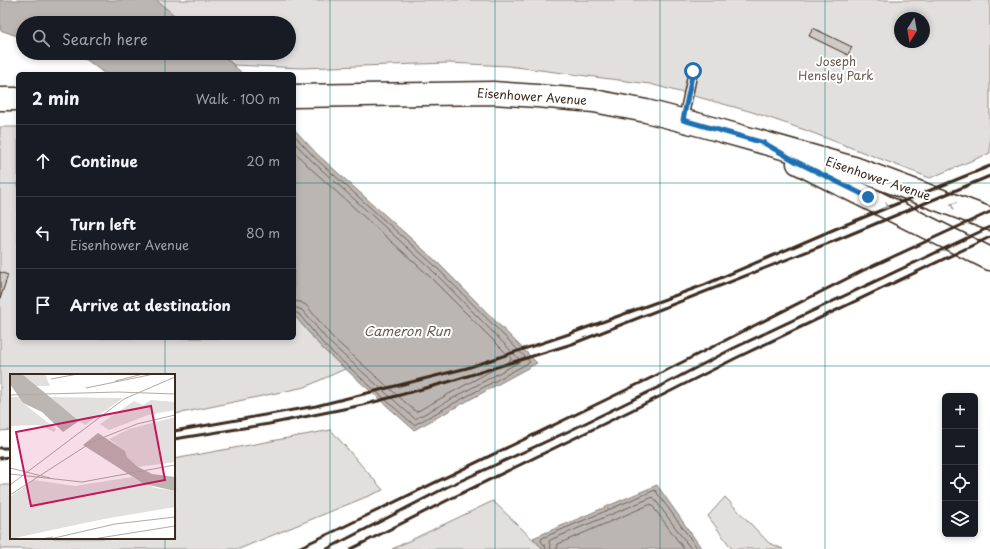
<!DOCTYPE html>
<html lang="en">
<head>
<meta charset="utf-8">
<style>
	:root { --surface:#171b24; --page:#20242c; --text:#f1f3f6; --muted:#9ea1a6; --line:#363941 }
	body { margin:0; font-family:"Playpen Sans",sans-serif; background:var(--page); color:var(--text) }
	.controls { position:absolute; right:12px; bottom:12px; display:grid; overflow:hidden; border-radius:6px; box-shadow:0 2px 6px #0003 }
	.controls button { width:36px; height:36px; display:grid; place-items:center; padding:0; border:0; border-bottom:1px solid var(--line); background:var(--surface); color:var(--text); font:20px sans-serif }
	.compass { position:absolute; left:894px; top:12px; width:36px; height:36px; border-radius:50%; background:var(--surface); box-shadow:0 2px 6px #0003; rotate:191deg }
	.stop { position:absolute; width:12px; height:12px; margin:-9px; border:3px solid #1f6fb2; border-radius:50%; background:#fff }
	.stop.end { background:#1f6fb2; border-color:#fff; box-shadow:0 1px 4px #0008 }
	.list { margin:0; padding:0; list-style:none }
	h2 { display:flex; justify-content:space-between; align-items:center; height:52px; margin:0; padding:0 16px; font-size:17px }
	h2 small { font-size:13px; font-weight:400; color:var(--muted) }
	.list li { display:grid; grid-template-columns:26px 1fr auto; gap:12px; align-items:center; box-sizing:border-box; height:72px; padding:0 16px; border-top:1px solid var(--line) }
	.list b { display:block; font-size:15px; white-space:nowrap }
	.list p { margin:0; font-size:13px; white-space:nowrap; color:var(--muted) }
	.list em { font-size:13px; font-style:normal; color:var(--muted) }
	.icon { flex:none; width:22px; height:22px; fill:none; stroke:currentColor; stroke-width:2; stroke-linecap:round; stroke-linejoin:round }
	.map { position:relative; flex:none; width:990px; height:549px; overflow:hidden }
	.search { position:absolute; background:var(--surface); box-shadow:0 2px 6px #0003; left:16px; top:16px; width:280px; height:44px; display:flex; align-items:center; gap:10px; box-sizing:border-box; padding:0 14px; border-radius:22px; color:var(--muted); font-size:15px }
	.panel { position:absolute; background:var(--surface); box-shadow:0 2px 6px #0003; left:16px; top:72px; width:280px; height:268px; border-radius:6px }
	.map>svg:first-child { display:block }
</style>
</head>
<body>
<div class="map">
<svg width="990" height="549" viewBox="0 0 990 549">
	<rect width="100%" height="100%" fill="#fff"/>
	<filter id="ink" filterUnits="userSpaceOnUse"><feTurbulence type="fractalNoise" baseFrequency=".025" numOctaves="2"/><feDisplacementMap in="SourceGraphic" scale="8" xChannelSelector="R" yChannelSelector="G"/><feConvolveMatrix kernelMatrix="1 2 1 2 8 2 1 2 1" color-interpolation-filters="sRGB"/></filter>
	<g filter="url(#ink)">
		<!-- green -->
		<g fill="#e2e0de" stroke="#8e857e" fill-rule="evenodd">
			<path d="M152,0H990V153L930,178L805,130L749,111L650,84L508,66L449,63L301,68L234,65L219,53H289V23H181ZM900,18H924V42H900Z"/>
			<path d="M0,127H18V338H294V315L322,348L345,369L305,387L186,412L174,414V375H11V430L0,431Z"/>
			<path d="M331,430L383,490L239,549H0V485H11V538H174V459Z"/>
			<path d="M725,497L769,543L783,549H732L708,516Z"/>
			<path d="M493,501L543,549H392Z"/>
		</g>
		<!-- water -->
		<g fill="#bcb6b3" stroke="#887e77">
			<path d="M0,0H156L184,23H23V38L0,30Z"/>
			<path d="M66,53H220L243,74H105L87,60Z"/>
			<path d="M294,129L317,154L436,261L537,363L414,430L322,348L294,315Z"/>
			<path d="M657,485L702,549H543L533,538Z"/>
		</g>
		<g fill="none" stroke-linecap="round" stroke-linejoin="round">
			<!-- shore -->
			<g stroke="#6f625a" stroke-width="1">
				<path d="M294,135L314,157L433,264L530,362L414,425L325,346L299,314L294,312"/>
				<path d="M294,142L311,160L430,268L521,361L415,419L329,342L302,310L294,307"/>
				<path d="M294,151L307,165L425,272L511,358V360L416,412L333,338L306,305L300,302L294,301"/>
				<path d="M546,549L545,546L541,541L542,538L655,490L698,549"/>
				<path d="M551,549L549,542L550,540L653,497L691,549"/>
				<path d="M557,549L558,544L651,504L684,549"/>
			</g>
		</g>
		<!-- building -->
		<g fill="#cfcac7" stroke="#3b2a1e">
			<path d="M813,28L852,47L848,55L809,36Z"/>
			<path d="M0,272L8,275L0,299Z"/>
		</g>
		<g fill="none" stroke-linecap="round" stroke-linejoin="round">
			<!-- lane casing -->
			<g stroke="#3b2a1e" stroke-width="11">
				<path id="lane" d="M683,120L693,71"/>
			</g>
			<!-- secondary casing -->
			<g stroke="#3b2a1e" stroke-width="25">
				<g id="secondary">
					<path d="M294,96L493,93L537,96L594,101L646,111L704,126L854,168L990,219"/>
					<path d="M0,99H18"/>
					<path d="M798,163L990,259"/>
				</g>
			</g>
			<!-- lane -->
			<use href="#lane" stroke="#fff" stroke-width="8"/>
			<!-- secondary -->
			<use href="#secondary" stroke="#fff" stroke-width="22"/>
			<!-- rail -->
			<g stroke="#3b2a1e" stroke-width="3">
				<path d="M174,431L316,406L467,368L569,334L704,285L835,229L990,166"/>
				<path d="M174,439L269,424L363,405L448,382L572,344L839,239L990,176"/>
				<path d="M0,448H11"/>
				<path d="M0,458L11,457"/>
				<path d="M296,549L337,530L657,375L862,271L990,212"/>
				<path d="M327,549L447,487L569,431L663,385L732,349L990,227"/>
				<path d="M351,549L452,498L667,393L736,358L990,237"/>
			</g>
		</g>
		<!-- one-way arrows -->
		<defs><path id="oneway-chevron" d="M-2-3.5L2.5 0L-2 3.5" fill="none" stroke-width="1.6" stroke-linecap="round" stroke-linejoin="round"/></defs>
		<g stroke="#a79f9a">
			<use href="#oneway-chevron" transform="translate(953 205) rotate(-160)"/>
			<use href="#oneway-chevron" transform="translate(886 206) rotate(26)"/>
		</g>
	</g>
	<g fill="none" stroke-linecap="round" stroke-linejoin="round" filter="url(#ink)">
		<!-- route -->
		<path stroke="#1f6fb2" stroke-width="5" d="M693,71L683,120L764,143L797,162L868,197"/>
	</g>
	<!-- grid -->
	<path fill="none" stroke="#0f766e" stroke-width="1" stroke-opacity="0.55" d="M165,0V23M330,0V549M495,0V549M660,0V549M825,0V549M165,53V74M0,183H18M294,183H990M165,338V375M0,366H990M165,538V549"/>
	<g text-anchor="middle" stroke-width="4" stroke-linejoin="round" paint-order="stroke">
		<!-- park labels -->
		<g font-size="12" fill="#65584e" stroke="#fff">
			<text x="836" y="66">Joseph<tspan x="836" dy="14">Hensley Park</tspan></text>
		</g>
		<!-- street labels -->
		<g font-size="12" fill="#3b2a1e" stroke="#fff">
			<text transform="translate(532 97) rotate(4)" y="4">Eisenhower Avenue</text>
			<text transform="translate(878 179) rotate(19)" y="4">Eisenhower Avenue</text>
		</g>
		<!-- water labels -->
		<g font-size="13" font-style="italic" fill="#685b52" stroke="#fff">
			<text x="407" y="336">Cameron Run</text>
		</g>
	</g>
	<!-- overview -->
	<g transform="translate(10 374)">
		<rect width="165" height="165" fill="#fff"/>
		<path d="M12,0H35L40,12H26ZM0,23H9L13,29L46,55L44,58L29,51L0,52ZM37,23L110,24H113L75,51ZM141,26L165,28V36L138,41L99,56L90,50L124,27L133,31ZM165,43V88L128,93L117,83L115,77L99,65L119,55ZM122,103L145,114L165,117V133L94,145L0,165V123L24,106L65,112Z" fill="#e2e0de"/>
		<path d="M0,0H12L69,47L53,58L32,38L13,29L0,10ZM88,59L115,77L117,83L128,93L142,100L165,103V117L134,110L73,71Z" fill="#bcb6b3"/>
		<path fill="none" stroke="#b1aaa5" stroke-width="1" d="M41,5L68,0M105,7L133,0M76,14L144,0M0,21L108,18L165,20M0,94L40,104M0,100L72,108L165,91M0,111L114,25L165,3M0,121L82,68L127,50L165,41M31,165L43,163M40,165L105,150L165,143M83,165L165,152"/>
		<path fill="#c2185b" fill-opacity="0.15" stroke="#c2185b" stroke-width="2" d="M141,32L155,106L21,132L6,58Z"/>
		<rect width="165" height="165" fill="none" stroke="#3b2a1e" stroke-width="2"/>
	</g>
</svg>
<div class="controls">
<button>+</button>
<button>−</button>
<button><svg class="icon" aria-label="locate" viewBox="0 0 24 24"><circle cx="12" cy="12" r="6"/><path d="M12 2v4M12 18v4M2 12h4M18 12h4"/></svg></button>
<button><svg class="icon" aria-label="layers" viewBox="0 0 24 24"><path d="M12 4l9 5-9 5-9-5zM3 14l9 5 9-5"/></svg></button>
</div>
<svg class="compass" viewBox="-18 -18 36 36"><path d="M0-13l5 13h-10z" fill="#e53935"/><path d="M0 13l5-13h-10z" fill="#9ea1a6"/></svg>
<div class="stop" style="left:693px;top:71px"></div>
<div class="stop end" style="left:868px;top:197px"></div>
<div class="search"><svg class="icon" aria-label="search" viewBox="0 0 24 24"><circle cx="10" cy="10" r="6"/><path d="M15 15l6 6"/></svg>Search here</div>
<section class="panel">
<h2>2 min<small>Walk · 100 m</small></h2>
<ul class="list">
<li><svg class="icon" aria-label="ahead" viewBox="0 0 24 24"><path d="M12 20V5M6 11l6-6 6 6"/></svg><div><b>Continue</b></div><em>20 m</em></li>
<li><svg class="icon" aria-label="left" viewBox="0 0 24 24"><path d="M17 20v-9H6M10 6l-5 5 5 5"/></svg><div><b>Turn left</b><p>Eisenhower Avenue</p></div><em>80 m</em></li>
<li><svg class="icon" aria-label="arrive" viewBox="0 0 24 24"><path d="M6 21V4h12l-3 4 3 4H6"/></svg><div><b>Arrive at destination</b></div></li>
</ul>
</section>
</div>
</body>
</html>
